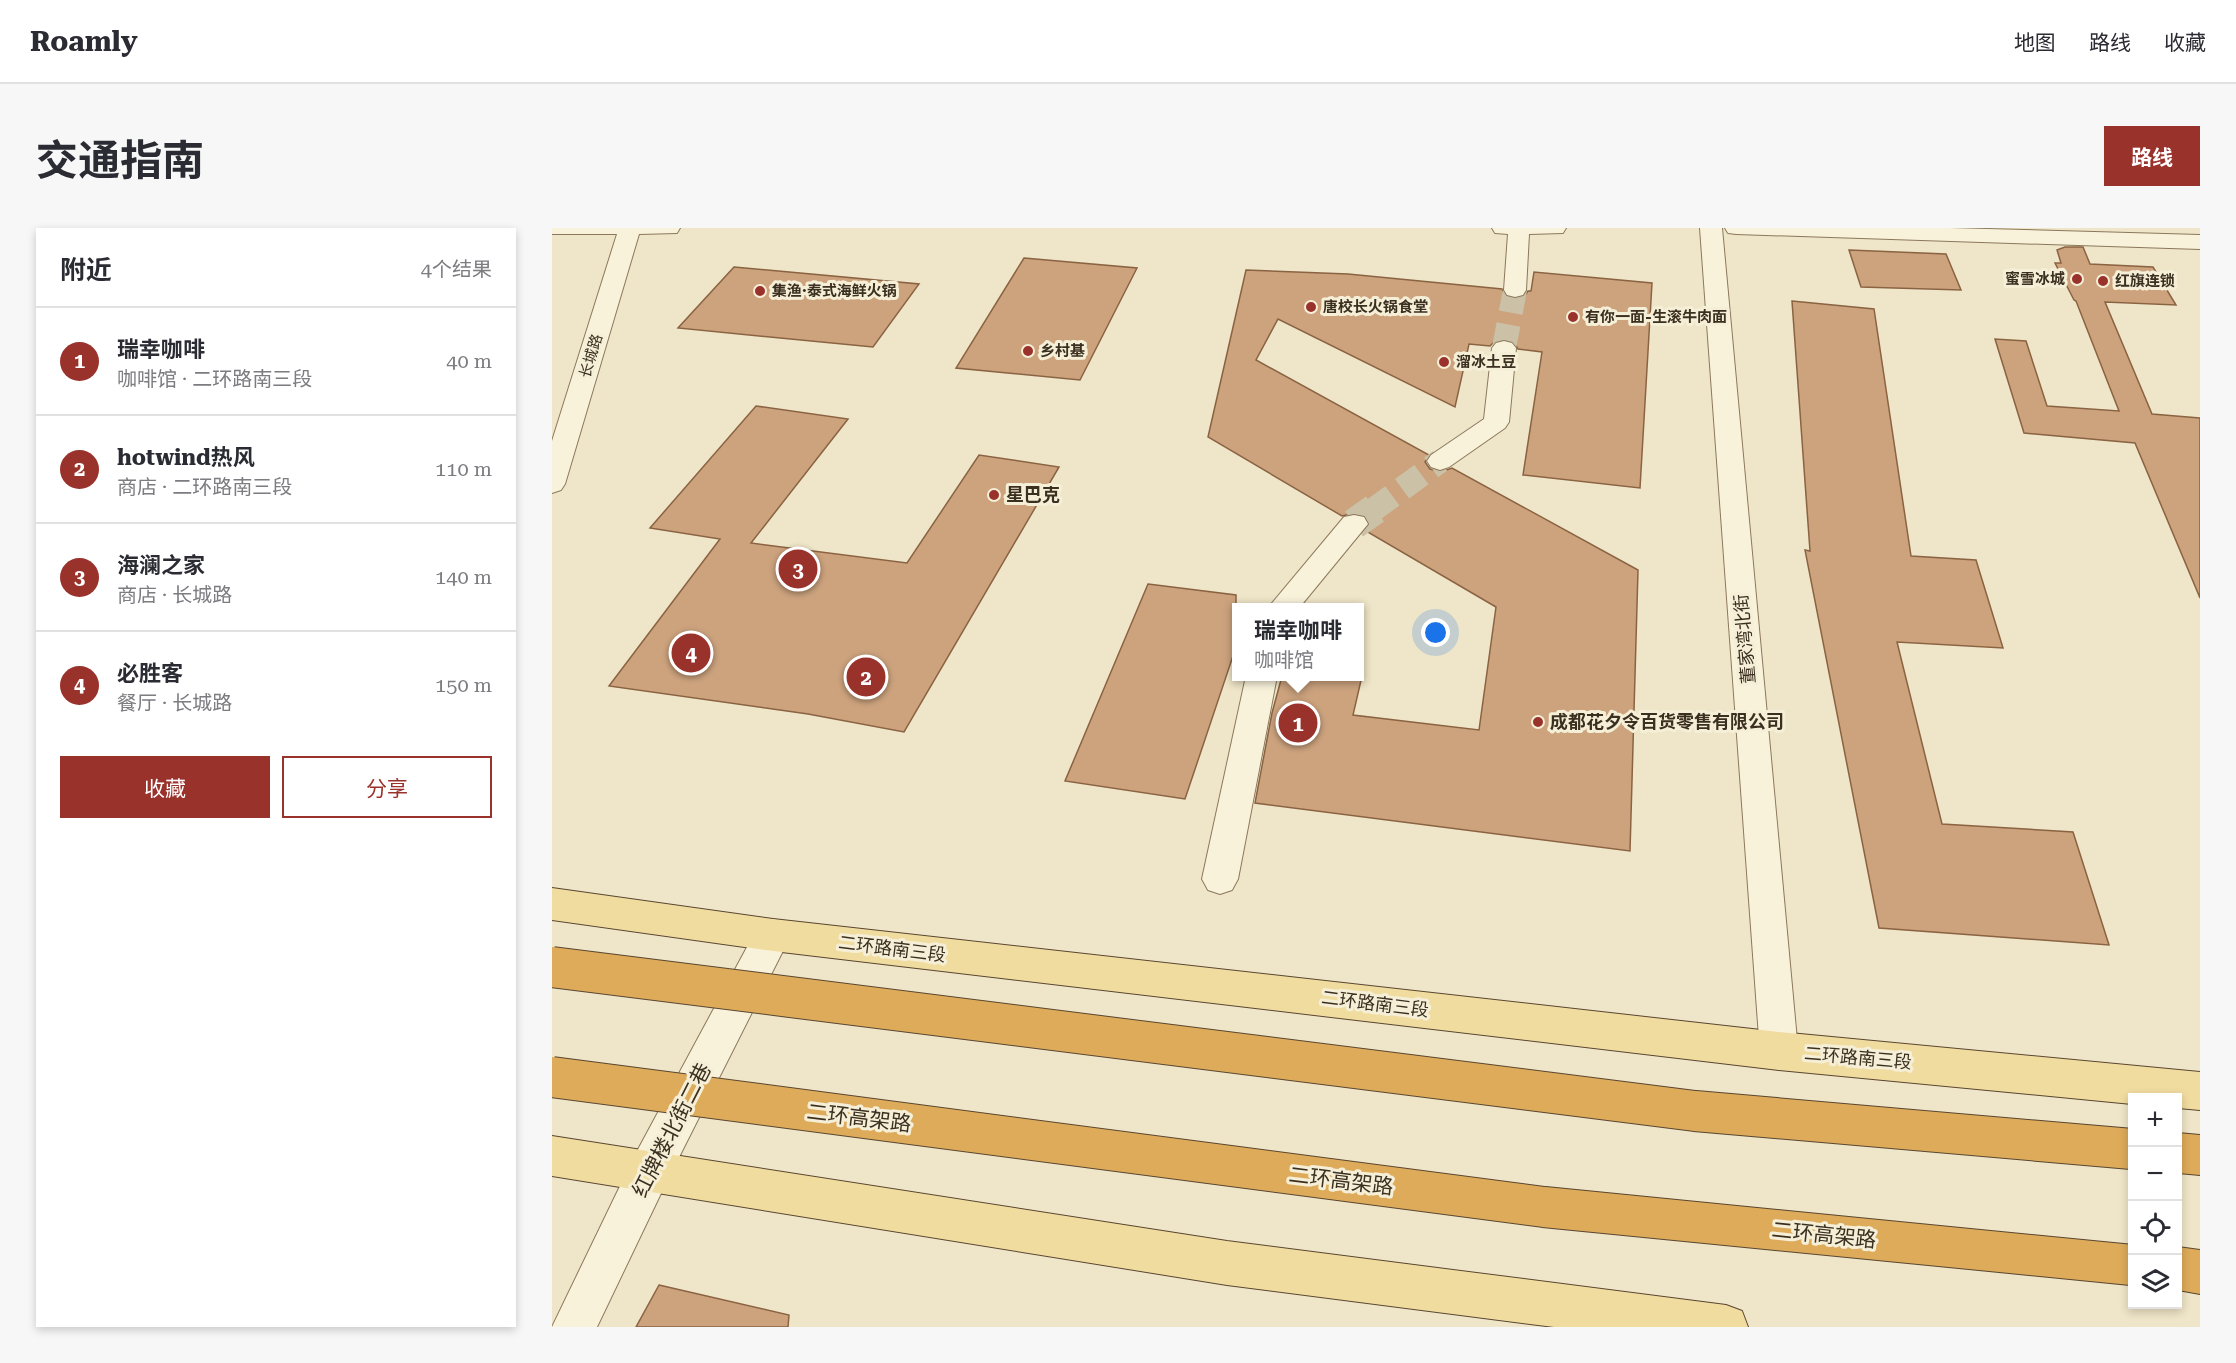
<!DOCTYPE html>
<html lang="zh">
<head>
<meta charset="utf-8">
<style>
	:root { --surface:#fff; --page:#f7f7f7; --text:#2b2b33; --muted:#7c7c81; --line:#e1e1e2; --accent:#9a322c }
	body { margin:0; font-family:"Roboto Serif","Noto Sans SC",serif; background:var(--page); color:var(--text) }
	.controls { position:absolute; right:18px; bottom:18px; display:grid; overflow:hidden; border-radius:0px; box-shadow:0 3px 9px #0003 }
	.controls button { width:54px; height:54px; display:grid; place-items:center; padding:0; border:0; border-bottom:2px solid var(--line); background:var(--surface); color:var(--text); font:30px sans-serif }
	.you { position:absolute; left:884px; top:405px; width:21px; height:21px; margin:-15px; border:4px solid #fff; border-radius:50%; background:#1a73e8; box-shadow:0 0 0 9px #1a73e833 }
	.badge { display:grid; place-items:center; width:39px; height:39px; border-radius:50%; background:var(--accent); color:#fff; font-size:20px; font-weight:700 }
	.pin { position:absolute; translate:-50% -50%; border:3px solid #fff; box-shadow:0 2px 6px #0006 }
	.popup { position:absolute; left:680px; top:375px; width:132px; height:78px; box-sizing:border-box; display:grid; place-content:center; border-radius:0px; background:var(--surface); filter:drop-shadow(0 2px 4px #0005); font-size:20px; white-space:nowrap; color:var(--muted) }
	.popup b { font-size:22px; color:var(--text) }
	.popup::after { content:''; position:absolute; left:50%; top:100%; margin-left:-12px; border:12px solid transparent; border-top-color:var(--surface) }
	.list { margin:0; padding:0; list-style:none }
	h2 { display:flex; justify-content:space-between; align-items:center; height:78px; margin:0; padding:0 24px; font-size:26px }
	h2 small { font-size:20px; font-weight:400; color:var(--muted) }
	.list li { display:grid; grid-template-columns:39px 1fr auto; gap:18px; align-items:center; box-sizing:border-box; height:108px; padding:0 24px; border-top:2px solid var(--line) }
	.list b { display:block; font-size:22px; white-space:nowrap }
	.list p { margin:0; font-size:20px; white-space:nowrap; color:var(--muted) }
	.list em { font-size:20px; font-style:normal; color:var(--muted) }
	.actions { display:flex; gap:12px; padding:18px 24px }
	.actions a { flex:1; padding:14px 0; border:2px solid var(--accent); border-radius:0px; text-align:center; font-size:21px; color:var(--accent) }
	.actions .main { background:var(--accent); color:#fff }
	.icon { flex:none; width:33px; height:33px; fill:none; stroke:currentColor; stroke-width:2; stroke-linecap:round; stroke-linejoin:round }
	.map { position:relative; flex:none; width:1648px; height:1099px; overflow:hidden; border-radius:0px }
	header { display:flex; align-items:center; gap:36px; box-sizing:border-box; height:84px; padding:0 30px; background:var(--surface); border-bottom:2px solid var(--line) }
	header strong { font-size:28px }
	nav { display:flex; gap:33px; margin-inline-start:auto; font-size:21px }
	.intro { display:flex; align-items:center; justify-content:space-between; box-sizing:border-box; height:144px; padding:0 36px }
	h1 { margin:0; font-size:42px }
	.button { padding:15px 27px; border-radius:0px; background:var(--accent); color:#fff; font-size:21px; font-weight:700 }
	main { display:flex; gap:36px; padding:0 36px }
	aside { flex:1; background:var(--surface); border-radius:0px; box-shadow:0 3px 9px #0003 }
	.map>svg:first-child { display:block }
</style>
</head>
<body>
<header>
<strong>Roamly</strong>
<nav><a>地图</a><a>路线</a><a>收藏</a></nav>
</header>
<div class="intro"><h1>交通指南</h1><a class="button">路线</a></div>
<main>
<aside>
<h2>附近<small>4个结果</small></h2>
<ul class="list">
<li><span class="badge">1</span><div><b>瑞幸咖啡</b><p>咖啡馆 · 二环路南三段</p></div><em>40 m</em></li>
<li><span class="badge">2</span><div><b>hotwind热风</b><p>商店 · 二环路南三段</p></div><em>110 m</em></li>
<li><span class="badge">3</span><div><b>海澜之家</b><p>商店 · 长城路</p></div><em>140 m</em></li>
<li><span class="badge">4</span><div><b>必胜客</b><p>餐厅 · 长城路</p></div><em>150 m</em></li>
</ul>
<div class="actions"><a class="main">收藏</a><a>分享</a></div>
</aside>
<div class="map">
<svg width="1648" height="1099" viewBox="0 0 1648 1099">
	<rect width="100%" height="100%" fill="#efe5c8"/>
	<!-- building -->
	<g fill="#cda37e" stroke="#8a6342" stroke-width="1.5">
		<path d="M1513,19H1531L1538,36L1601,39L1624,77L1553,74L1600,186L1648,190V370L1583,215L1472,205L1443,111L1474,113L1495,178L1567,183L1524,73L1522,72L1503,35H1509L1505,22Z"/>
		<path d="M1297,22L1394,26L1409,62L1309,59Z"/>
		<path d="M472,30L585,40L528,152L404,140Z"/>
		<path d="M182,39L367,56L321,119L126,100Z"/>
		<path d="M694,42L796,46L950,61L953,68L962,71L972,69L976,63H979L982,44L1100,55L1088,260L971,247L990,124L966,121L961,113L953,111L943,113L938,118L917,116L903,179L726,91L704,132L877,227L873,234L878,241L889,244L900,240L1086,342L1078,623L703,575L720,485L730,448H810L801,487L927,502L944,379L814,303L818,296L812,287L802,285L790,288L656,209Z"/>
		<path d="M1240,73L1322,81L1359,328L1424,332L1451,420L1345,414L1390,596L1521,604L1557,717L1327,700L1253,322L1258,323Z"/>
		<path d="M204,178L296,191L199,315L355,335L427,227L507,239L352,504L256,486L57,458L168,311L98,300Z"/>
		<path d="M596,356L684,367V419L633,571L513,553Z"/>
		<path d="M107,1057L237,1087L236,1099H84Z"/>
	</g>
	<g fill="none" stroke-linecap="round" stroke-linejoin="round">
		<!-- minor-tunnel-far1 -->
		<g stroke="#cbc1a6" stroke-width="24" stroke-dasharray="24 12" stroke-linecap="butt">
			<path d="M952,120L963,62"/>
			<path d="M821,282L888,233"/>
		</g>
		<!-- minor-tunnel -->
		<path stroke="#cbc1a6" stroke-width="31" stroke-dasharray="31 16" stroke-linecap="butt" d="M802,296L823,281"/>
		<!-- minor casing -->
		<g stroke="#8b785c" stroke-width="2">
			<g id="minor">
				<path d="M0,0H128L125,5L87,6L13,256L9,262L0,265V213L65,6H0Z"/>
				<path d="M940,0H1014L1011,5L977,6L974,62L971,67L963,69L955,67L952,62L956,6L943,5Z"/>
				<path d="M1148,0H1170L1246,823L1241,836L1227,842L1213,836L1208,823Z"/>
				<path d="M1173,0H1398L1648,7V21L1184,6L1176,5Z"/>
				<path d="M952,113L960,115L964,120L957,194L953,200L897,239L888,242L879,239L875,233L879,227L932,191L940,120L944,115Z"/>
				<path d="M802,287L812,289L816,296L747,380H716L792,289Z"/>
				<path d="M694,448H725L686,651L680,662L668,666L656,662L650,651Z"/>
				<path d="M221,691L234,695L239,707L113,957L45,1099H0L83,927L208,695Z"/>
			</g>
		</g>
		<!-- major casing -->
		<g stroke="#594630" stroke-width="2">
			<g id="major">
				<path d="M0,660L221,691L1227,804L1648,844V882L1626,880V870H1580V876L1227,842L221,723L0,692Z"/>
				<path d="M0,908L675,1013L1174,1077L1190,1083L1196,1099H1002L675,1057L0,948Z"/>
			</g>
		</g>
		<!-- highway casing -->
		<g stroke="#594630" stroke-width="2">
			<g id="highway">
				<path d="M1626,905L1648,907V947L1626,945Z"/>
				<path d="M1626,1019L1648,1022V1066L1626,1062Z"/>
			</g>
		</g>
		<!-- minor -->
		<use href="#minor" fill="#f9f2db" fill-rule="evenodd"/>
		<!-- major -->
		<use href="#major" fill="#f1dca0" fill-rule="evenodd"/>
		<!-- highway -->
		<use href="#highway" fill="#ddab5a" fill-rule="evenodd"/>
		<!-- highway-bridge casing -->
		<g stroke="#594630" stroke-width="42" stroke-linecap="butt">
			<g id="highway-bridge">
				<path d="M0,739L1143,883L1580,921"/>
				<path d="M0,849L992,979L1580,1037"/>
			</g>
		</g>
		<!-- highway-bridge -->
		<use href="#highway-bridge" stroke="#ddab5a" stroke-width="40"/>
	</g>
	<!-- markers -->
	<g fill="#9a322c" stroke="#f6efd7" stroke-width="2">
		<circle cx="1525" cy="51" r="6"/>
		<circle cx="1551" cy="53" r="6"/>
		<circle cx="208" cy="63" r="6"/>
		<circle cx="759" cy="79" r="6"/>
		<circle cx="1021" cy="89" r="6"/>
		<circle cx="476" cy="123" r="6"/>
		<circle cx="892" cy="134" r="6"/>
		<circle cx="442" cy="267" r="6"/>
		<circle cx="986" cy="494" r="6"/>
	</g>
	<g text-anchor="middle" stroke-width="6" stroke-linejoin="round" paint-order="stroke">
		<!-- far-poi labels -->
		<g font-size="15" font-weight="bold" fill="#3b2f20" stroke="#f6efd7" text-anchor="start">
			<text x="1513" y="56" text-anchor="end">蜜雪冰城</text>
			<text x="1563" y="58">红旗连锁</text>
			<text x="220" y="68">集渔·泰式海鲜火锅</text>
			<text x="771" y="84">唐校长火锅食堂</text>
			<text x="1033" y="94">有你一面-生滚牛肉面</text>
			<text x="488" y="128">乡村基</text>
			<text x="904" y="139">溜冰土豆</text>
		</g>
		<!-- far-street labels -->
		<g font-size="15" fill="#3b2f20" stroke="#f6efd7">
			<text transform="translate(39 128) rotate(-73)" y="5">长城路</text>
		</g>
		<!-- poi labels -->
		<g font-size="18" font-weight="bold" fill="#3b2f20" stroke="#f6efd7" text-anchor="start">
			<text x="454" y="273">星巴克</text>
			<text x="998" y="500">成都花夕令百货零售有限公司</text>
		</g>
		<!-- street labels -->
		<g font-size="18" fill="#3b2f20" stroke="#f6efd7">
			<text transform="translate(1193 411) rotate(-95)" y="6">董家湾北街</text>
			<text transform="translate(340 721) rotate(7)" y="6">二环路南三段</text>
			<text transform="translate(823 776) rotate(7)" y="6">二环路南三段</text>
			<text transform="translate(1306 830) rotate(5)" y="6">二环路南三段</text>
		</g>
		<!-- near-street labels -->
		<g font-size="21" fill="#3b2f20" stroke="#f6efd7">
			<text transform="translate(307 890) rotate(7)" y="7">二环高架路</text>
			<text transform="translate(120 902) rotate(-63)" y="7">红牌楼北街二巷</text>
			<text transform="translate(789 953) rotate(7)" y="7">二环高架路</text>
			<text transform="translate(1272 1007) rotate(6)" y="7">二环高架路</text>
		</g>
	</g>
</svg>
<div class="controls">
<button>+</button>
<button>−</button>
<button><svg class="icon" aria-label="locate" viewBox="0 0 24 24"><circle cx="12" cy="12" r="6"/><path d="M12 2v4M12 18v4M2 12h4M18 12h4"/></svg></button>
<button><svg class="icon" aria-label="layers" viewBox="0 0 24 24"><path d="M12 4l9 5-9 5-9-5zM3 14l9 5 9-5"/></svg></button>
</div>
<div class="you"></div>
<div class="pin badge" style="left:746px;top:495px">1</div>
<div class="popup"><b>瑞幸咖啡</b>咖啡馆</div>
<div class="pin badge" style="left:314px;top:449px">2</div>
<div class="pin badge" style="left:246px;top:341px">3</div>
<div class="pin badge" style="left:139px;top:425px">4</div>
</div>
</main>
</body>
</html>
